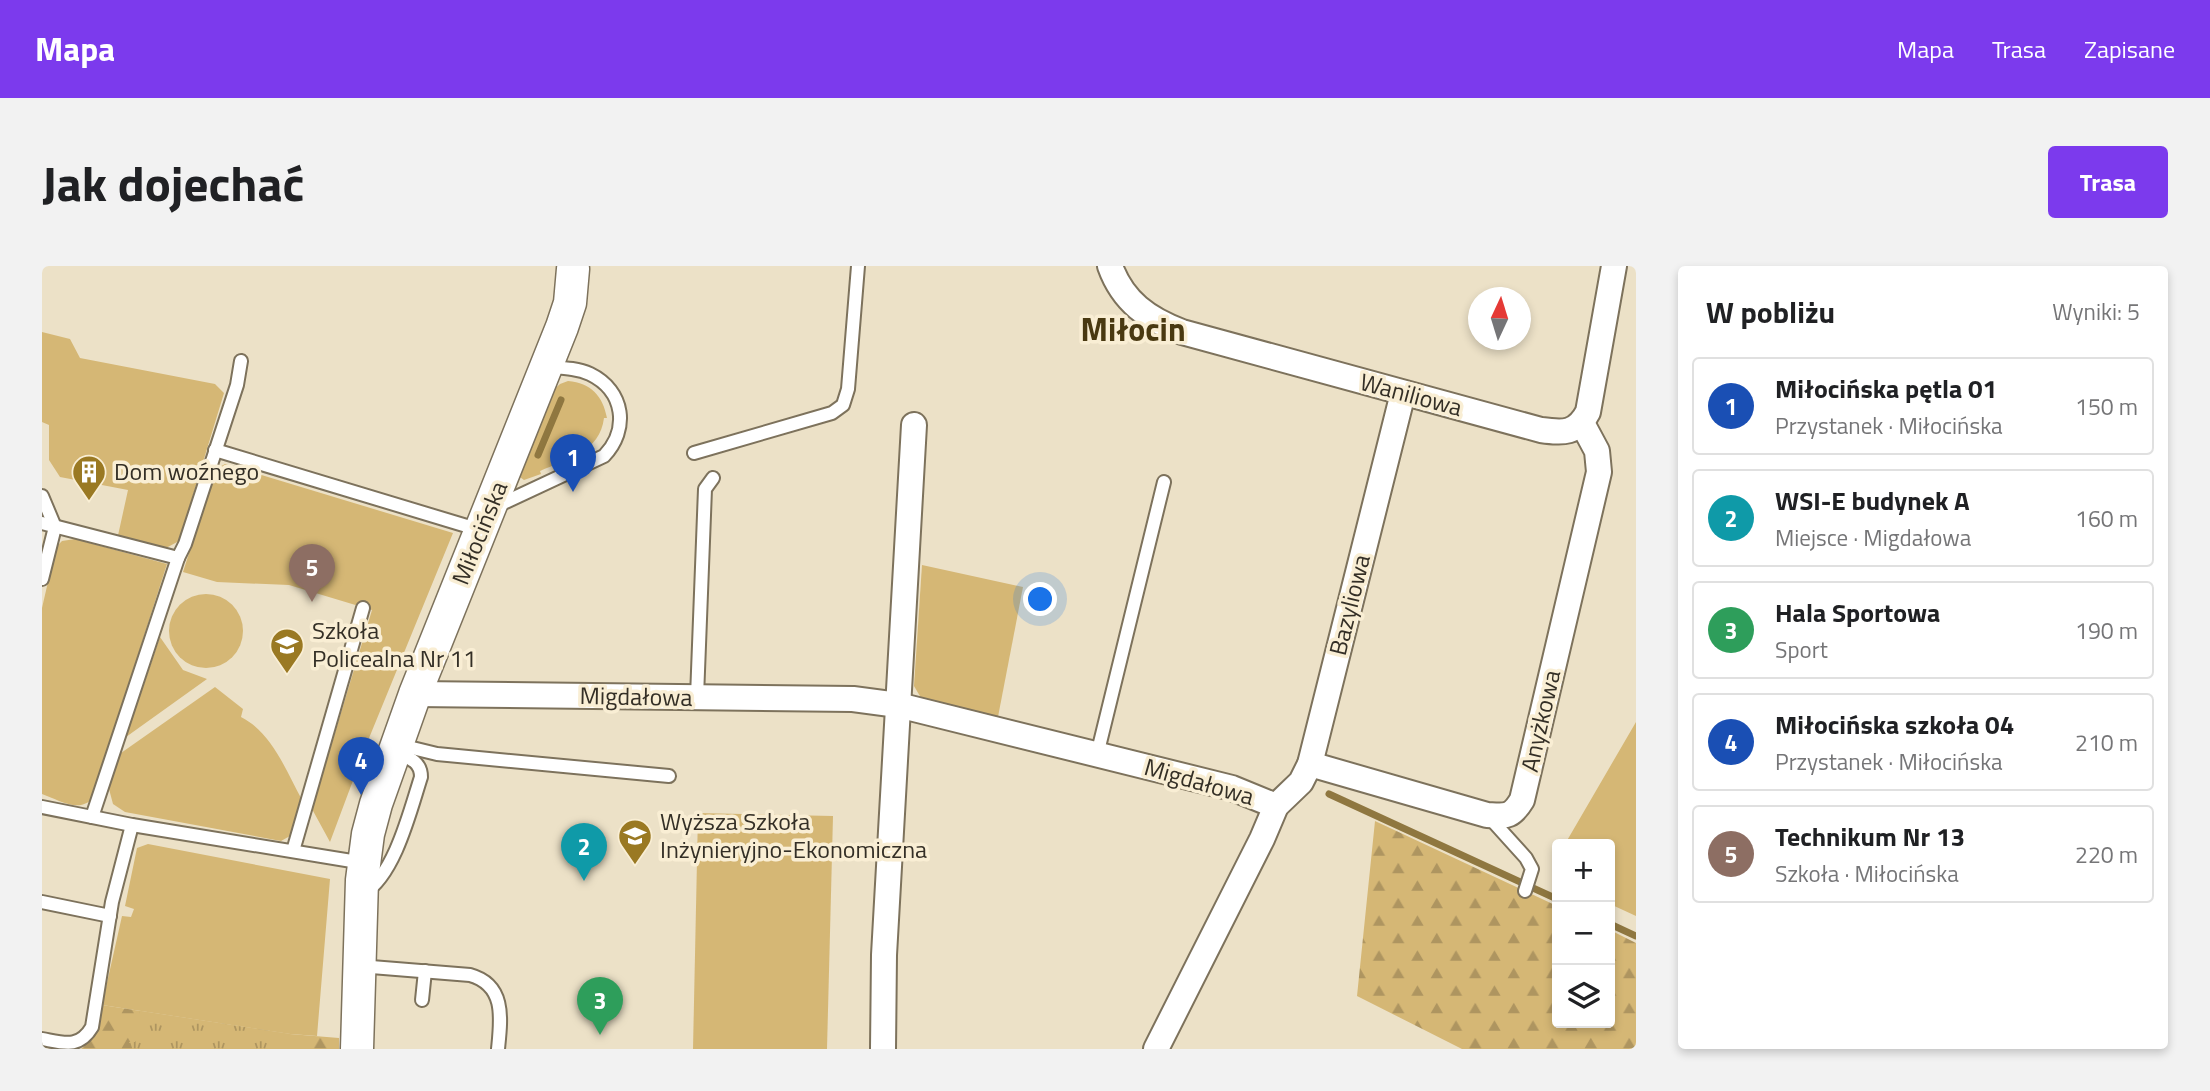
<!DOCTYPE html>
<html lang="pl">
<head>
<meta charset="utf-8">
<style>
	:root { --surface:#fff; --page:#f2f2f2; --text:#202124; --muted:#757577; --line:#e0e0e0; --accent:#7c3aed }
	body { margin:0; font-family:"Titillium Web",sans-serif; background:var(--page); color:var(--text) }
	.controls { position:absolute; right:21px; bottom:21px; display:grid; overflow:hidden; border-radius:7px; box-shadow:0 4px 10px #0003 }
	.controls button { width:63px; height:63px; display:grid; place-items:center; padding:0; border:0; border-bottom:2px solid var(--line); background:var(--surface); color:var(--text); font:35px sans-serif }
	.compass { position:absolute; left:1426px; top:21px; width:63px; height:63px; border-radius:50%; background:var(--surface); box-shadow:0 4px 10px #0003; rotate:4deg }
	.you { position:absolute; left:999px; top:334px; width:24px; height:24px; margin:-18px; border:5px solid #fff; border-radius:50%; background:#1a73e8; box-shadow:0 0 0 10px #1a73e833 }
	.badge { display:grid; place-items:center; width:46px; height:46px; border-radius:50%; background:var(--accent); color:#fff; font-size:23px; font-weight:700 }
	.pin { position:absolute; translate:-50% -58px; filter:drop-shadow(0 2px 4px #0008) }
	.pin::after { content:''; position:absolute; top:37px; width:24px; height:21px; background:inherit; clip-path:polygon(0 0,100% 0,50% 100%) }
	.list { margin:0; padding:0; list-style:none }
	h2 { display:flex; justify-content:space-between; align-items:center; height:91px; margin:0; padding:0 28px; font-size:30px }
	h2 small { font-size:23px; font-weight:400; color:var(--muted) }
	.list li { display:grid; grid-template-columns:46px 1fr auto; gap:21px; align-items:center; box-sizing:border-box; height:98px; margin:0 14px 14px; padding:0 14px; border:2px solid var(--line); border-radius:7px }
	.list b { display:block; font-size:26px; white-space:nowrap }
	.list p { margin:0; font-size:23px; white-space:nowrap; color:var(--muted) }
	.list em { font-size:23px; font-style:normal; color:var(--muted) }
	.icon { flex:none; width:38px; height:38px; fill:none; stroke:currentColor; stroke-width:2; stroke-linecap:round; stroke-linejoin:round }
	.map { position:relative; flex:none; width:1594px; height:783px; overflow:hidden; border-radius:7px }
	header { display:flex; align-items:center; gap:42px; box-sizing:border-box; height:98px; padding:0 35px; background:var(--accent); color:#fff }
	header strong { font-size:33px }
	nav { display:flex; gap:38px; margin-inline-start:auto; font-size:24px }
	.intro { display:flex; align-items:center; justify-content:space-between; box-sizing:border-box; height:168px; padding:0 42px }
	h1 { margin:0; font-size:49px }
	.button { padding:18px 32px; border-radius:7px; background:var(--accent); color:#fff; font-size:24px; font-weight:700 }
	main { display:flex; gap:42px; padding:0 42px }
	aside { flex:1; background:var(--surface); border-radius:7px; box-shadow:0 4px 10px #0003 }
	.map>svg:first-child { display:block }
</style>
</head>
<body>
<header>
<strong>Mapa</strong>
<nav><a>Mapa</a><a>Trasa</a><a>Zapisane</a></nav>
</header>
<div class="intro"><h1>Jak dojechać</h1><a class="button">Trasa</a></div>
<main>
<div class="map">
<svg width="1594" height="783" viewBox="0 0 1594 783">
	<defs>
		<pattern id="forest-firs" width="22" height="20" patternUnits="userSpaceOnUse" patternTransform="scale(1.75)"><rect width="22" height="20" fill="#d5b775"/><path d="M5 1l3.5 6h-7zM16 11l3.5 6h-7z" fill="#ae9560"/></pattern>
		<pattern id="park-tufts" width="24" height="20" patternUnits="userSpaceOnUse" patternTransform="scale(1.75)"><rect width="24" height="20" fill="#d5b775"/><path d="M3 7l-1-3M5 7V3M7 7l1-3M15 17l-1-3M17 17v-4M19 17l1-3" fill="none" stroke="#ae9560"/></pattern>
	</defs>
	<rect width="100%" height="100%" fill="#ece1c7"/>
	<!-- green -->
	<g fill="#d5b775">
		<path d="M0,66L28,73L38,92L173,118L182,127L137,275L124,282L75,274L86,224L18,211L7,194V159L0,156Z"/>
		<path d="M526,115C549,117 561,130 565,152H562C558,186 525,193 498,205L499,208L482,214L475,209L507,128L518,118Z"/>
		<path d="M183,198L411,267L325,477L288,576L270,543L330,344L247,319L175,316L141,306L174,203Z"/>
		<path d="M33,273L125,298L50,533C36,547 17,534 0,528V342L14,281L20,275Z"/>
		<path d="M880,299L981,321L955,456L882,437L872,420Z"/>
		<circle cx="164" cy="365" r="37"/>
		<path d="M118,371L141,404L165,413L84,471Z"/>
		<path d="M173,421L201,443L199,451C229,466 244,504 259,532L248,570L239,575L83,546L71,538L67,523L79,487Z"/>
		<path d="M1594,456V650L1568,638V578H1523Z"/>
		<path d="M656,547L791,550L785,783H651Z"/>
		<path d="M106,578L288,613L275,770L248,768L60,739L80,650L89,651L92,643L83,640L95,582Z"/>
	</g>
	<!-- forest -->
	<g fill="url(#forest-firs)">
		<path d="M1333,555L1515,640V757H1568V664L1594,677V783H1420L1315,730Z"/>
		<path d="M60,739L248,768L297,772V783H39L53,769Z"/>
	</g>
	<!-- park -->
	<path fill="url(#park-tufts)" d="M98,745L248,768L246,783H90L87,776H93Z"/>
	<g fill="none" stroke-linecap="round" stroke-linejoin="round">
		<!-- stream -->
		<g stroke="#8f7740" stroke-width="7">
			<path d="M496,189L519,134"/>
			<path d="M1287,528L1515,633"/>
			<path d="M1568,658L1594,670"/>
		</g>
		<!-- service casing -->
		<g stroke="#7d725c" stroke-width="16">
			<g id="service">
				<path d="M173,184L438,264"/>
				<path d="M652,187L790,147L801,139L806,123L816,0"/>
				<path d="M0,230L13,261L0,313"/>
				<path d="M455,240L562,190C587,164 583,125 548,108C535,102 520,102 505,101"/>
				<path d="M0,257L136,292L143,278L195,119L199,95"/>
				<path d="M655,431L663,223L671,212"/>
				<path d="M354,478L395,488L627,510"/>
				<path d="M1055,489L1122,216"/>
				<path d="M0,541L90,559L322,597"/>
				<path d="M50,551L136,292"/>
				<path d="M1447,551L1484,592L1490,603L1483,625"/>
				<path d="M251,585L321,342"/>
				<path d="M322,627C353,608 368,545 379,511C379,495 367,492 354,487"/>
				<path d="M0,636L68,650"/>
				<path d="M317,700L428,709C464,719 459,753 456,783"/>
				<path d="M380,734L383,705"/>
				<path d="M0,773C22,777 37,783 50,761L70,636L90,559"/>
			</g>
		</g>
		<!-- minor casing -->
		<g stroke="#7d725c" stroke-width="28">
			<g id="minor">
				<path d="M1068,0C1081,36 1106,53 1140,66L1499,164C1522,167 1534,168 1546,146L1572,0"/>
				<path d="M373,428L811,433L856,439L1190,522L1234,540"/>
				<path d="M1268,498L1445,549C1464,550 1469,552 1480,534L1557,206L1555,185L1540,157"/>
				<path d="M841,783L842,689L872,159"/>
				<path d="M1114,783L1220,573L1234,540L1259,516L1268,498L1361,127"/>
			</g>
		</g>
		<!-- tertiary casing -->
		<g stroke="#7d725c" stroke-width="35">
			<path id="tertiary" d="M315,783L320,614L326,568L334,538L373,428L520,61L528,37L531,3"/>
		</g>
		<!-- service -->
		<use href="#service" stroke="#fff" stroke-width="12"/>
		<!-- minor -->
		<use href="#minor" stroke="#fff" stroke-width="24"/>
		<!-- tertiary -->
		<use href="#tertiary" stroke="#fff" stroke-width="32"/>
	</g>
	<!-- icons -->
	<defs>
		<g id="building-pin" transform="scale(1.75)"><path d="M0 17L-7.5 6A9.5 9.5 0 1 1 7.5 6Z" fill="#9a7923" stroke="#f9eed4"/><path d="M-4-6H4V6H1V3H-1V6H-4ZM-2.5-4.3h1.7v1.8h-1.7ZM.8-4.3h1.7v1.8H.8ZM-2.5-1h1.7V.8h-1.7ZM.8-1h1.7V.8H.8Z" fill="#fff"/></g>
		<g id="university-pin" transform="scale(1.75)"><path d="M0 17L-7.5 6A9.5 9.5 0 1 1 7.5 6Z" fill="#9a7923" stroke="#f9eed4"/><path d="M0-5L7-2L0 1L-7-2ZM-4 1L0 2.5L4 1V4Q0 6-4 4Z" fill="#fff"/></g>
	</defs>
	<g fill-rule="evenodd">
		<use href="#building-pin" x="47" y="206"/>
		<use href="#university-pin" x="245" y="379"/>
		<use href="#university-pin" x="593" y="570"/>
	</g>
	<g text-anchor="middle" stroke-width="7" stroke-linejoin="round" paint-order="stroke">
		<!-- street labels -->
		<g font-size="24" fill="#342f26" stroke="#f9eed4">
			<text transform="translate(1369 129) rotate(15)" y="8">Waniliowa</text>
			<text transform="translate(438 267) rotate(-68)" y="8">Miłocińska</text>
			<text transform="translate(1308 339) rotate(-76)" y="8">Bazyliowa</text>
			<text transform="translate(594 431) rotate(1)" y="8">Migdałowa</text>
			<text transform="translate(1499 455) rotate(-77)" y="8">Anyżkowa</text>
			<text transform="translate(1157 516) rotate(16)" y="8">Migdałowa</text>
		</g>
		<!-- poi labels -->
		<g font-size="24" fill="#342f26" stroke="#f9eed4" text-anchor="start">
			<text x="72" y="214">Dom woźnego</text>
			<text x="270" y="373">Szkoła<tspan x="270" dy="28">Policealna Nr 11</tspan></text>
			<text x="618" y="564">Wyższa Szkoła<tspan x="618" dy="28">Inżynieryjno-Ekonomiczna</tspan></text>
		</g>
		<!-- district labels -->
		<g font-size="32" font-weight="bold" fill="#493911" stroke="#f9eed4">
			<text x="1091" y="75">Miłocin</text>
		</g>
	</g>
</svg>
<div class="controls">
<button>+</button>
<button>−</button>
<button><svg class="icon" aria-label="layers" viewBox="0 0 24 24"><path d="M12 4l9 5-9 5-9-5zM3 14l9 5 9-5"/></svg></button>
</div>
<svg class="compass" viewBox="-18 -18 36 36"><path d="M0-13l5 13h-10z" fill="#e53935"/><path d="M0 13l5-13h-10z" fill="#757577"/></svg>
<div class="you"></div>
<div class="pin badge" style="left:531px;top:226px;background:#1a4fb4">1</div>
<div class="pin badge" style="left:542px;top:615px;background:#0f9aa8">2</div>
<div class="pin badge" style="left:558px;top:769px;background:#2e9e5b">3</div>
<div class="pin badge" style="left:319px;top:529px;background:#1a4fb4">4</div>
<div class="pin badge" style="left:270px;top:336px;background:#8d6e63">5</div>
</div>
<aside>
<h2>W pobliżu<small>Wyniki: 5</small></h2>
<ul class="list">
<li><span class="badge" style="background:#1a4fb4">1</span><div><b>Miłocińska pętla 01</b><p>Przystanek · Miłocińska</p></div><em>150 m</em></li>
<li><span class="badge" style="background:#0f9aa8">2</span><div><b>WSI-E budynek A</b><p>Miejsce · Migdałowa</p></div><em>160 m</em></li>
<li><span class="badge" style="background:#2e9e5b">3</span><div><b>Hala Sportowa</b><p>Sport</p></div><em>190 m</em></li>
<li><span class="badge" style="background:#1a4fb4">4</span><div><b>Miłocińska szkoła 04</b><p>Przystanek · Miłocińska</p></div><em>210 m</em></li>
<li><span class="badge" style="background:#8d6e63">5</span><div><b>Technikum Nr 13</b><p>Szkoła · Miłocińska</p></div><em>220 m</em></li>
</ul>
</aside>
</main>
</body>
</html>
